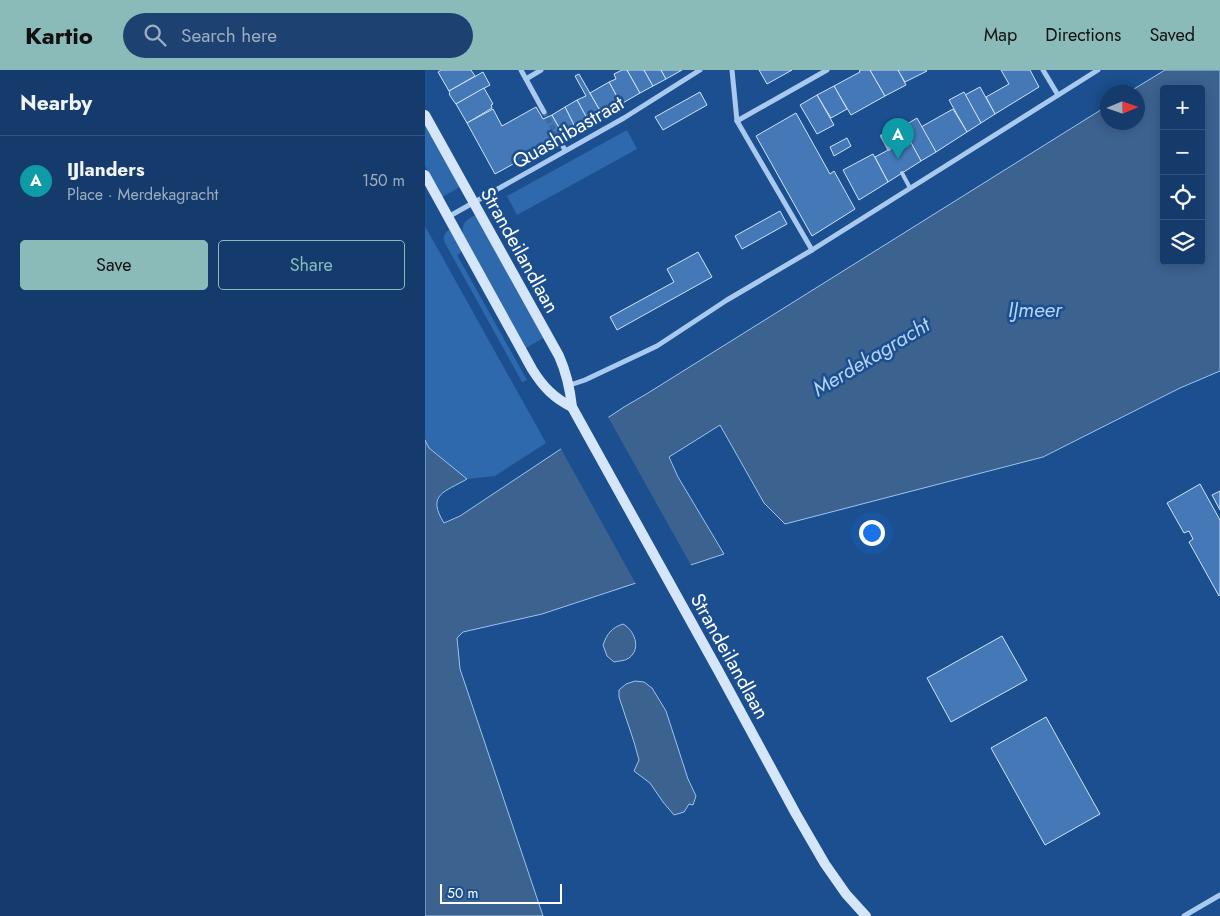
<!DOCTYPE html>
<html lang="en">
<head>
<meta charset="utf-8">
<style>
	:root { --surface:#143b6b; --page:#1d4271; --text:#f1f3f6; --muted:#9dadc1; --line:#33557e; --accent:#8bbbb9 }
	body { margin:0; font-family:Jost,sans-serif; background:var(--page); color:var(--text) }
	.controls { position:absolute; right:15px; top:15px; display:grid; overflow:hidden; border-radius:5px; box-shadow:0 2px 12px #0003 }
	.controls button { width:45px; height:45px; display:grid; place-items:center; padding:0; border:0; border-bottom:1px solid var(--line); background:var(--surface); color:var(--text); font:25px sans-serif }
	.compass { position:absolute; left:675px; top:15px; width:45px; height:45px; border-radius:50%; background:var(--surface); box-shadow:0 2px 12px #0003; rotate:88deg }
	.scale { position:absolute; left:15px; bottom:12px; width:122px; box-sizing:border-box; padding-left:5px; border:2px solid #fff; border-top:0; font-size:14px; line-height:18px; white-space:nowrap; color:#fff; -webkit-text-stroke:4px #1b4f8f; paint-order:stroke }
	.you { position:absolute; left:446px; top:462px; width:18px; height:18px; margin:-12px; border:4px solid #fff; border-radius:50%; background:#1a73e8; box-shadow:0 0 0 8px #1a73e833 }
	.badge { display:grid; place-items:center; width:32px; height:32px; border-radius:50%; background:var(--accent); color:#fff; font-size:16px; font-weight:700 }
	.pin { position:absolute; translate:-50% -41px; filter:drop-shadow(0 1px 2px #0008) }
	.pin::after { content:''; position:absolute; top:26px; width:18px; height:15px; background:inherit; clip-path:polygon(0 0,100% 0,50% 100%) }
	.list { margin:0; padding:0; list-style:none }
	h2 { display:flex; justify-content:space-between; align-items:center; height:65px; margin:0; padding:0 20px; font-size:21px }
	h2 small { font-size:16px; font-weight:400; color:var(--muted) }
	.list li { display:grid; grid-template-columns:32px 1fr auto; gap:15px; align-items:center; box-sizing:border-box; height:90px; padding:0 20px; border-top:1px solid var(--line) }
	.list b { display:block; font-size:19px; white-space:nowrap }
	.list p { margin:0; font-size:16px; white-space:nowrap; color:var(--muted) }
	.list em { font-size:16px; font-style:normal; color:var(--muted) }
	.actions { display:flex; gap:10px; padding:15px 20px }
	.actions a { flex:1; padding:11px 0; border:1px solid var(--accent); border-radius:5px; text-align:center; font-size:18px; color:var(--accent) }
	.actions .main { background:var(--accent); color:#111 }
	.icon { flex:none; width:28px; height:28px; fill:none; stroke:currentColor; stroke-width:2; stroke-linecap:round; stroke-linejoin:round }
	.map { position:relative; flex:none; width:795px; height:846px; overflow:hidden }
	header { display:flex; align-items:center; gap:30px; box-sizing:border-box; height:70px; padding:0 25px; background:var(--accent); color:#111 }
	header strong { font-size:24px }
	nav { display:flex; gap:28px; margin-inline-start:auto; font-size:18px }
	.search { width:350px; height:45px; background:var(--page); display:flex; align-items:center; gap:12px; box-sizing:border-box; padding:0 18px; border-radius:28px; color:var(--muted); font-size:19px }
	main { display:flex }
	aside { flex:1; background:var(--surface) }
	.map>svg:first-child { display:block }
</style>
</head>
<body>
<header>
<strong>Kartio</strong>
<div class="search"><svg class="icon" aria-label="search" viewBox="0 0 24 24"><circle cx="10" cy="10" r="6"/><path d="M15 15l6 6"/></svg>Search here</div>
<nav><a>Map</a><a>Directions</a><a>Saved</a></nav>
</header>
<main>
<aside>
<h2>Nearby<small></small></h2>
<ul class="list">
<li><span class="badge" style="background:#0f9aa8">A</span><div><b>IJlanders</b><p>Place · Merdekagracht</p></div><em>150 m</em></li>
</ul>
<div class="actions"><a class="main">Save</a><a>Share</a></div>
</aside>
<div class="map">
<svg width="795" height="846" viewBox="0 0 795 846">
	<rect width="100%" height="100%" fill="#1b4f8f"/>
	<!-- green -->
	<g fill="#2e69ad">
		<path d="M0,53L35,117L17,127L0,96Z"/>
		<path d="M202,60L212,79L92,145L82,126Z"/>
		<path d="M51,145L120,267L101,278L38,164C36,153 42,149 51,145Z"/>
		<path d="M0,156L121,373L70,406L42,409L4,378L0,369Z"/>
		<path d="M26,159L38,181L32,185L102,310L97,312L20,173C17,166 20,162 26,159Z"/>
	</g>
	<!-- water -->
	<g fill="#3c6290" stroke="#9cc4f0" fill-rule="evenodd">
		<path d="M740,0H795V301L755,318L618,387L360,454L339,433L295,355L244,387L253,407L299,484L117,544L38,562L32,568L35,599L118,846H0V370L4,378L42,409C20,422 1,424 19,453L35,446L199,337L223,323L682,36V52H712V22H704ZM739,19H776V191H739Z"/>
		<path d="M198,554C209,560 217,578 204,588C200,591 193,591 189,592L182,586L178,575C182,564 186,558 198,554Z"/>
		<path d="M210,611L219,612L227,618L241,641L263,709L271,726L268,735L264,734L259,742L249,745L238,732L225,713L209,701L214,690L209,672L194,627V620L201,614Z"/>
	</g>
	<!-- pier -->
	<path fill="#1b4f8f" d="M182,345L267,497L212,516L135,377Z"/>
	<!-- building -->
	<g fill="#4478b7" stroke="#cfe3fa">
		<path d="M16,0H46L50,6L24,21L13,2Z"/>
		<path d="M197,0H202L215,23L196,34L184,12L191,9L189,4Z"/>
		<path d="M202,0H219L228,16L215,23Z"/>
		<path d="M219,0H236L241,9L228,16Z"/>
		<path d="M236,0H257L241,9Z"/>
		<path d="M334,0H367L342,14Z"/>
		<path d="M436,0H445L460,26L426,45L409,16L435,2L434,1Z"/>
		<path d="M445,0H473L481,15L460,26Z"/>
		<path d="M473,0H501L502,1L480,12Z"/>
		<path d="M576,0H605L614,17L570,44L561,27L584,14Z"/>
		<path d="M58,2L65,15L31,34L30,33L24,24L25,23L24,21Z"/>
		<path d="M154,4L177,44L164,52L152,30L161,26L150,6Z"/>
		<path d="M184,12L196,34L177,44L165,23Z"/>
		<path d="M409,16L422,39L406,48L392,25Z"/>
		<path d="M555,17L570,44L556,53L540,25Z"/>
		<path d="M59,18L68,34L66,35L67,38L42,53L31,34Z"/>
		<path d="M275,22L282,35L238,60L230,47Z"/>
		<path d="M539,22L556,53L542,62L524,30Z"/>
		<path d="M392,25L409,55L392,64L375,35Z"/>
		<path d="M152,30L164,52L151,59L140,37Z"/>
		<path d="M111,37L118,49L127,45L139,66L70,104L42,53L68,39L77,56Z"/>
		<path d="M140,37L151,59H150L151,61L141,67L140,65L139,66L127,45Z"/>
		<path d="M528,39L542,62L511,82L496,57Z"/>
		<path d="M371,43L405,104L409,101L430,139L387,166L331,66Z"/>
		<path d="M492,48L511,82L496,91L477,57Z"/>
		<path d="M422,68L426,76L409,86L405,77Z"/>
		<path d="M484,69L496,91L463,112L450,87Z"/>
		<path d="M448,84L463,112L434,130L418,100Z"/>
		<path d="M355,141L362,154L317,179L310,166Z"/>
		<path d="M273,182L287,207L192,260L185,247L249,212L242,199Z"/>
		<path d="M775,414L795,450V525L794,526L764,472L768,469L764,461L759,463L742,433Z"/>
		<path d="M795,421V440L787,425Z"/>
		<path d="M577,566L602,610L526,652L502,608Z"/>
		<path d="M621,647L675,744L620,775L566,678Z"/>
	</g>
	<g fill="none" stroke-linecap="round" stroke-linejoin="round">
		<!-- street-tunnel -->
		<path stroke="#3d69a0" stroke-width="5" stroke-dasharray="5 2.5" stroke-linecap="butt" d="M119,42L135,71"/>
		<!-- lane -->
		<g stroke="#a9c9ee" stroke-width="4">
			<path d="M457,66L464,79"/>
			<path d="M477,103L485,118"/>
		</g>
		<!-- street -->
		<g stroke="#a9c9ee" stroke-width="5">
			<path d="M96,0L119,42"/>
			<path d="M307,0L312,51L387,180"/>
			<path d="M618,0L633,25"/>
			<path d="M101,9L116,0"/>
			<path d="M312,51L402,0"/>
			<path d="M135,71L140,80"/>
			<path d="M23,147L199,48L275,0"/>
			<path d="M145,315L160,310L232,276L302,230L387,180L673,0"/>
			<path d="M759,846L795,825"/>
		</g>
		<!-- secondary -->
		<g stroke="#d6e6fa" stroke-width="10">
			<path d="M0,45L134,286C142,304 145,318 147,337L294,602L371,744L400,794L421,824L441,846"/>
			<path d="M0,105L107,299C118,317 129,328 147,337"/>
		</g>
	</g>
	<g text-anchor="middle" stroke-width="5" stroke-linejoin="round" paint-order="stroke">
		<!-- street labels -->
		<g font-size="20" fill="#fff" stroke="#1b4f8f">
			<text transform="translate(143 62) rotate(-30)" y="7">Quashibastraat</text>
			<text transform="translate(95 180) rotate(61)" y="7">Strandeilandlaan</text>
			<text transform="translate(305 586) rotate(61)" y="7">Strandeilandlaan</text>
		</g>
		<!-- water labels -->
		<g font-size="21" font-style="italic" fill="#b5d3f5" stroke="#1b4f8f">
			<text x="610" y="247">IJmeer</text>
			<text transform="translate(446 287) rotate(-31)" y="7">Merdekagracht</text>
		</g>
	</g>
</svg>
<div class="controls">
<button>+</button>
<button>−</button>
<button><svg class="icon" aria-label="locate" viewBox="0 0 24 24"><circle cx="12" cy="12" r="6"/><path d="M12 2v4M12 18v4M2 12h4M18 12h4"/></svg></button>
<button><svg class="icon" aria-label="layers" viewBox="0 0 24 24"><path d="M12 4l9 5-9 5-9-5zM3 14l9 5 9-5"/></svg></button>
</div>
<svg class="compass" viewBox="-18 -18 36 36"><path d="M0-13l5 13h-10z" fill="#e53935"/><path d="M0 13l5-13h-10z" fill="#9dadc1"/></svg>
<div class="scale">50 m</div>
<div class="you"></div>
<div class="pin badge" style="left:473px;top:89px;background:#0f9aa8">A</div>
</div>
</main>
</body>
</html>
